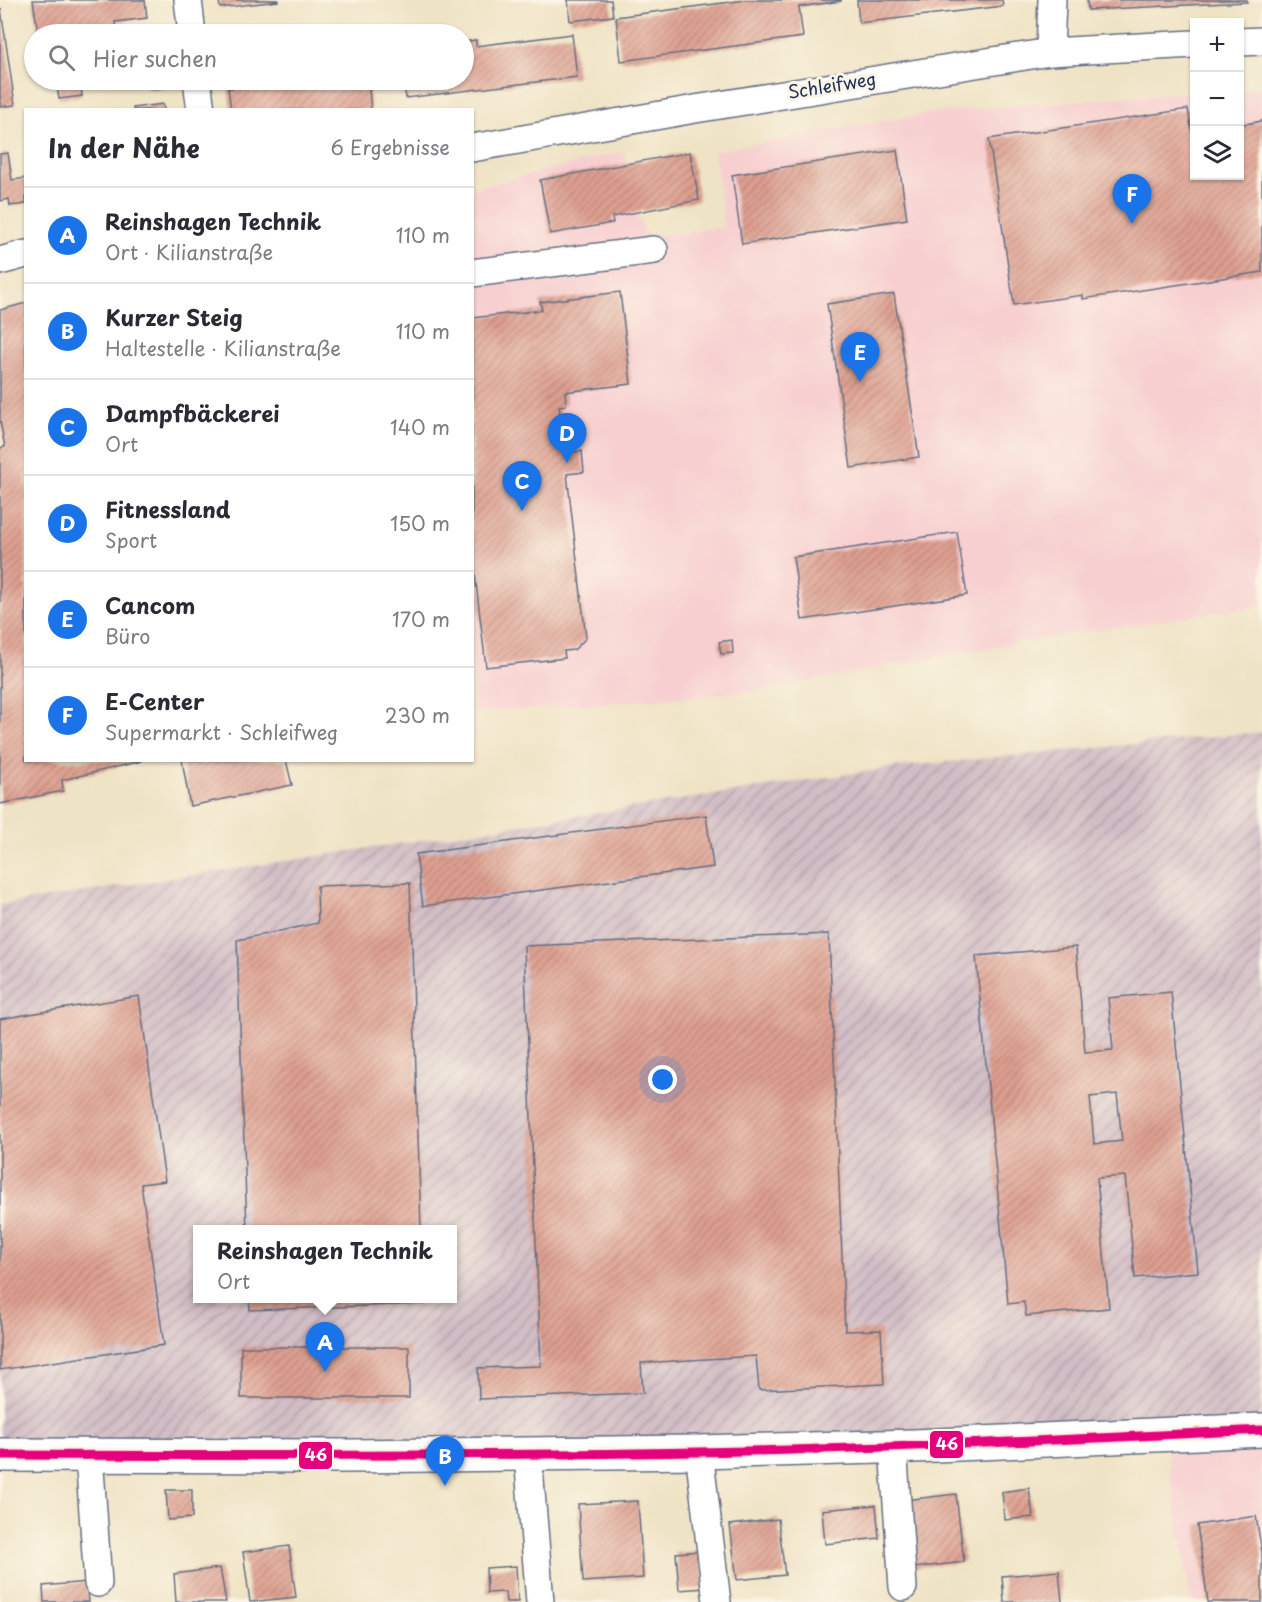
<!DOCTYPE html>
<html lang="de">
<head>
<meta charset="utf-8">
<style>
	:root { --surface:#fff; --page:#f7f7f7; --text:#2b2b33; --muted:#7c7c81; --line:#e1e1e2; --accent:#1a73e8 }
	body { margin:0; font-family:"Playpen Sans",sans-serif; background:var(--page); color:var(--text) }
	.controls { position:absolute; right:18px; top:18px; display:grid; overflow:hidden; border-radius:0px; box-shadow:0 2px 4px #0004 }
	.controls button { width:54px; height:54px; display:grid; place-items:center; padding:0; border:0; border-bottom:2px solid var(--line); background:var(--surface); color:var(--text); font:30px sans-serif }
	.you { position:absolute; left:663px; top:1080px; width:21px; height:21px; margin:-15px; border:4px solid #fff; border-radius:50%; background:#1a73e8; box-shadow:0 0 0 9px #1a73e833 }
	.badge { display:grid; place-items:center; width:39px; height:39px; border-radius:50%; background:var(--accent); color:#fff; font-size:20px; font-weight:700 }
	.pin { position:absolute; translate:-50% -50px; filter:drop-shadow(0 2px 3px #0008) }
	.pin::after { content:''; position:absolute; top:32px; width:21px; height:18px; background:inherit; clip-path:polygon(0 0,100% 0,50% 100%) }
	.popup { position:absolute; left:193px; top:1225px; width:264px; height:78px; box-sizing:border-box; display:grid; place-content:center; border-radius:0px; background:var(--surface); filter:drop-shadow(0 2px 4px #0005); font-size:20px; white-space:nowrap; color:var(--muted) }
	.popup b { font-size:22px; color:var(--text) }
	.popup::after { content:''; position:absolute; left:50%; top:100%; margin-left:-12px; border:12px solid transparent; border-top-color:var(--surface) }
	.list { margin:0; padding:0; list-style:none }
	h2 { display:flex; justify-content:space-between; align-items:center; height:78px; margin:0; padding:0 24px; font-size:26px }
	h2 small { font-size:20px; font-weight:400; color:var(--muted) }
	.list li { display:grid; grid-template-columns:39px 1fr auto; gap:18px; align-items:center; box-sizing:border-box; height:96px; padding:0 24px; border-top:2px solid var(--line) }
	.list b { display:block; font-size:22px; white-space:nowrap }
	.list p { margin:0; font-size:20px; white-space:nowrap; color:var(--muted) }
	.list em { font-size:20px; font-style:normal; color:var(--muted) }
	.icon { flex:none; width:33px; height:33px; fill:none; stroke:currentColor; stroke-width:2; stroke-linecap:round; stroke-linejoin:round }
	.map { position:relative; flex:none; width:1262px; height:1602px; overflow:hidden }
	.search { position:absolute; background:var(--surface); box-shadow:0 2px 4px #0004; left:24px; top:24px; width:450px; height:66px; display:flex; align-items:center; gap:15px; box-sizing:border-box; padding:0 21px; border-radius:33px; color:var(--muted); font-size:22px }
	.panel { position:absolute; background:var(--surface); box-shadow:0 2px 4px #0004; left:24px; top:108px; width:450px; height:654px; border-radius:0px }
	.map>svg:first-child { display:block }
</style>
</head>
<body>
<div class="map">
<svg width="1262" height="1602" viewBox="0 0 1262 1602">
	<defs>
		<pattern id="industrial-furrows" width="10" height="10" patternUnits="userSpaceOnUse" patternTransform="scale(1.5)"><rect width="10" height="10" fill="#d2bdc5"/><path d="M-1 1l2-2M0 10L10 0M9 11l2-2" fill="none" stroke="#aa9aa3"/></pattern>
		<pattern id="building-hatch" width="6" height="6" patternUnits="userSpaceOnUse" patternTransform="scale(1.5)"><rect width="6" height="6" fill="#de9f8f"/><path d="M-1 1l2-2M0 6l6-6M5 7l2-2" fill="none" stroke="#b38278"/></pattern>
	</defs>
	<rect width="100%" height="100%" fill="#fcf5e5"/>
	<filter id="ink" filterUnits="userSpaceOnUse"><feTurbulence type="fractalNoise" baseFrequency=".0167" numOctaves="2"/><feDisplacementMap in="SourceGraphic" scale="12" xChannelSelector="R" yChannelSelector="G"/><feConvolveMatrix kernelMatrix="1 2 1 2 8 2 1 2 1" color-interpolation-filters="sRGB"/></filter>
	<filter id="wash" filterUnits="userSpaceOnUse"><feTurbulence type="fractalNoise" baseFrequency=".008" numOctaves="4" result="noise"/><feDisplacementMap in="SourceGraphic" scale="24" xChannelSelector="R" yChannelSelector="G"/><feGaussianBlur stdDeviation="1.35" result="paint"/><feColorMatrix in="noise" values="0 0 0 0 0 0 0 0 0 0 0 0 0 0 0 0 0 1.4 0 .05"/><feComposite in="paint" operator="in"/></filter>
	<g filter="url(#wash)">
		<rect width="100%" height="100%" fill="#efe3c5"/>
		<!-- built -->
		<g fill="#f7cfd0">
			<path d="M1262,87V605L1021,642L752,692L473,713L472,189L624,151L636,213L648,237L724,227L714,151L935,112L1194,92V176H1240V89Z"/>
			<path d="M1262,1439V1602H1191L1166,1448Z"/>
		</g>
		<!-- industrial -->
		<path fill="url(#industrial-furrows)" fill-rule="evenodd" d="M1262,732V1439L0,1451V905L894,767ZM198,1230H452V1298H198Z"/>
		<g id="blocks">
			<!-- building -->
			<g fill="url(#building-hatch)" fill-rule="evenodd">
				<path d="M33,0H145L147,18L115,22L116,31L90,34H73L72,28L38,33Z"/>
				<path d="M219,0H278V1L220,8Z"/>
				<path d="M568,0H611L613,16L570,21Z"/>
				<path d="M746,0H841V1L799,7L803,37L621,61L616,17Z"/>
				<path d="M857,0H1002L1003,6L859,23Z"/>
				<path d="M1087,0H1247V2L1088,10Z"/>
				<path d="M0,9H1L15,105L0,107Z"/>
				<path d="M572,34L577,77L406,98L403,80H464V42L476,40V46Z"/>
				<path d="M56,80H80L82,96L59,99Z"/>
				<path d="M148,80H173L174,86L150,89Z"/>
				<path d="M301,80H368L371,110H231L228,88Z"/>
				<path d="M163,104L164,110H133V108Z"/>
				<path d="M1188,109L1192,132H1194V176H1240V125L1262,121V272L1083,299V295L1014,305L989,139Z"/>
				<path d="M897,150L907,219L742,244L732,175Z"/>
				<path d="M690,152L699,200L612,217L613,223L550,234L540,180Z"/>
				<path d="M8,153L12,180L26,178V204L10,206L9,199L0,201V154Z"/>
				<path d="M620,292L631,384L565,392L566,405L559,406L565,453L582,451L584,472L567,474L586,638L574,650L564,651L565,658L486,667L472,549V318L542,310L540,302Z"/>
				<path d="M894,294L919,457L851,468L827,304Z"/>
				<path d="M26,303V760L142,761L62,780L63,791L0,804V448L5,447L0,421V310Z"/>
				<path d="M957,532L967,595L802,620L793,557Z"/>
				<path d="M732,640L733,653L721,654L719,642Z"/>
				<path d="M182,760H286L292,785L190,806Z"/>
				<path d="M706,815L713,867L423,906L416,854Z"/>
				<path d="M410,883L421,1230H247L237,940L318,923L317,886Z"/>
				<path d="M829,934L845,1331L881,1330L884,1384L759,1390L756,1356L641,1363L643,1393L479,1399L478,1368L541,1366L524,946Z"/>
				<path d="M1076,947L1085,1052L1113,1050L1108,998L1171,992L1198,1272L1135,1278L1125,1176L1097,1178L1109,1308L1026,1316L1024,1302L1008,1304L976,956ZM1117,1094L1122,1141L1094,1144L1090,1097Z"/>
				<path d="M139,996L165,1181L141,1184L164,1345L0,1370V1019Z"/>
				<path d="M249,1298H424V1304L250,1310Z"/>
				<rect x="241" y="1347" width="168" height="51"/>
				<path d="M1029,1488L1033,1517L1005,1520L1002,1492Z"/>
				<path d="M166,1490H192V1518L168,1520Z"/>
				<path d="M956,1494L964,1562L913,1568L905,1500Z"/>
				<path d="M638,1501L643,1578L583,1582L578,1504Z"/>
				<path d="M876,1505L879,1538L825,1544L822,1510Z"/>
				<path d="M1256,1516L1262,1553V1602H1208L1197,1525Z"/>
				<path d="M778,1519L785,1575L737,1580L730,1525Z"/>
				<path d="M289,1546L296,1597L250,1602L243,1552Z"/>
				<path d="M701,1551L705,1588L679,1590L676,1553Z"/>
				<path d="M516,1566L518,1602H506L505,1592L487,1593L486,1568Z"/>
				<path d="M220,1568L226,1602H176L174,1574Z"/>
				<path d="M1059,1571L1062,1602H1004L1002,1576Z"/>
				<path d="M87,1582L89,1602H44L43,1586Z"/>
			</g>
		</g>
	</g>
	<g filter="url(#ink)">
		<use href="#blocks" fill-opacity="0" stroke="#656e82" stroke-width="1.5"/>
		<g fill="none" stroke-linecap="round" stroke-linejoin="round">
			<!-- minor casing -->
			<g stroke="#656e82" stroke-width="30">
				<g id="minor">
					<path d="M188,0L192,34"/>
					<path d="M1240,42L1262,41"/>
					<path d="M1050,52L1052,0"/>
					<path d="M197,80L201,110"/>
					<path d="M472,148L695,109L1050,52L1194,44"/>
					<path d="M0,261L26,254"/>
					<path d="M472,273L654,250"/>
					<path d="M893,1447L903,1587"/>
					<path d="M699,1452L717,1602"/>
					<path d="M89,1455L98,1583"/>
					<path d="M528,1455L540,1602"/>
				</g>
			</g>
			<!-- major casing -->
			<g stroke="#656e82" stroke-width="36">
				<path id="major" d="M0,1455L350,1456L699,1452L914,1446L1262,1430"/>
			</g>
			<!-- minor -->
			<use href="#minor" stroke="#fff" stroke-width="27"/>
			<!-- major -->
			<use href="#major" stroke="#fff" stroke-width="33"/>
			<!-- bus-1 casing -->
			<g stroke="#fcf5e5" stroke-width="14">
				<path id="bus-1" d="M0,1455C233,1456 465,1456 698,1452C886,1449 1074,1439 1262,1430"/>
			</g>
			<!-- bus-1 -->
			<use href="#bus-1" stroke="#e5007d" stroke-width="9"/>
		</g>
	</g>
	<g text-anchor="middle" stroke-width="6" stroke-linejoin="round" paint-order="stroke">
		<!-- street labels -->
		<g font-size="18" fill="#1b2f5e" stroke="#fcf5e5">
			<text transform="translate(832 86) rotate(-9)" y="6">Schleifweg</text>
		</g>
	</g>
	<g stroke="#fcf5e5" stroke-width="2">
		<rect x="929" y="1430" width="35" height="29" rx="6" fill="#e5007d"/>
		<rect x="298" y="1441" width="35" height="29" rx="6" fill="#e5007d"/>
	</g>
	<g font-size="16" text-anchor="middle" font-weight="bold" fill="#fff">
		<text x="947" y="1450">46</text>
		<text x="316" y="1461">46</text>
	</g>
</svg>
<div class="controls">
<button>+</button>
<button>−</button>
<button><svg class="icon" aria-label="layers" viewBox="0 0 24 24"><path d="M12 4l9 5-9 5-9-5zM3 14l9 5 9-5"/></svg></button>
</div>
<div class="you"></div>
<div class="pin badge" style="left:325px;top:1372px">A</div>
<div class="popup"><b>Reinshagen Technik</b>Ort</div>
<div class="pin badge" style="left:445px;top:1486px">B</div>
<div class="pin badge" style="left:522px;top:511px">C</div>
<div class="pin badge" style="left:567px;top:463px">D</div>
<div class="pin badge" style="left:860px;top:382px">E</div>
<div class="pin badge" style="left:1132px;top:224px">F</div>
<div class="search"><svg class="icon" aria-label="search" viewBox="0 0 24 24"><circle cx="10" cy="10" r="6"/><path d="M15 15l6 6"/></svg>Hier suchen</div>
<section class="panel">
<h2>In der Nähe<small>6 Ergebnisse</small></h2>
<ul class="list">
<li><span class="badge">A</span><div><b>Reinshagen Technik</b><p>Ort · Kilianstraße</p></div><em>110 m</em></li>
<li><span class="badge">B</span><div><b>Kurzer Steig</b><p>Haltestelle · Kilianstraße</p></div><em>110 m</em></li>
<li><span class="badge">C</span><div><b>Dampfbäckerei</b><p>Ort</p></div><em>140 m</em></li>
<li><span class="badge">D</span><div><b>Fitnessland</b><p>Sport</p></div><em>150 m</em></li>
<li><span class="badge">E</span><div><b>Cancom</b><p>Büro</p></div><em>170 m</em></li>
<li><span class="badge">F</span><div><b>E-Center</b><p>Supermarkt · Schleifweg</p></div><em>230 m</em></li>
</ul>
</section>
</div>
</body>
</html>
